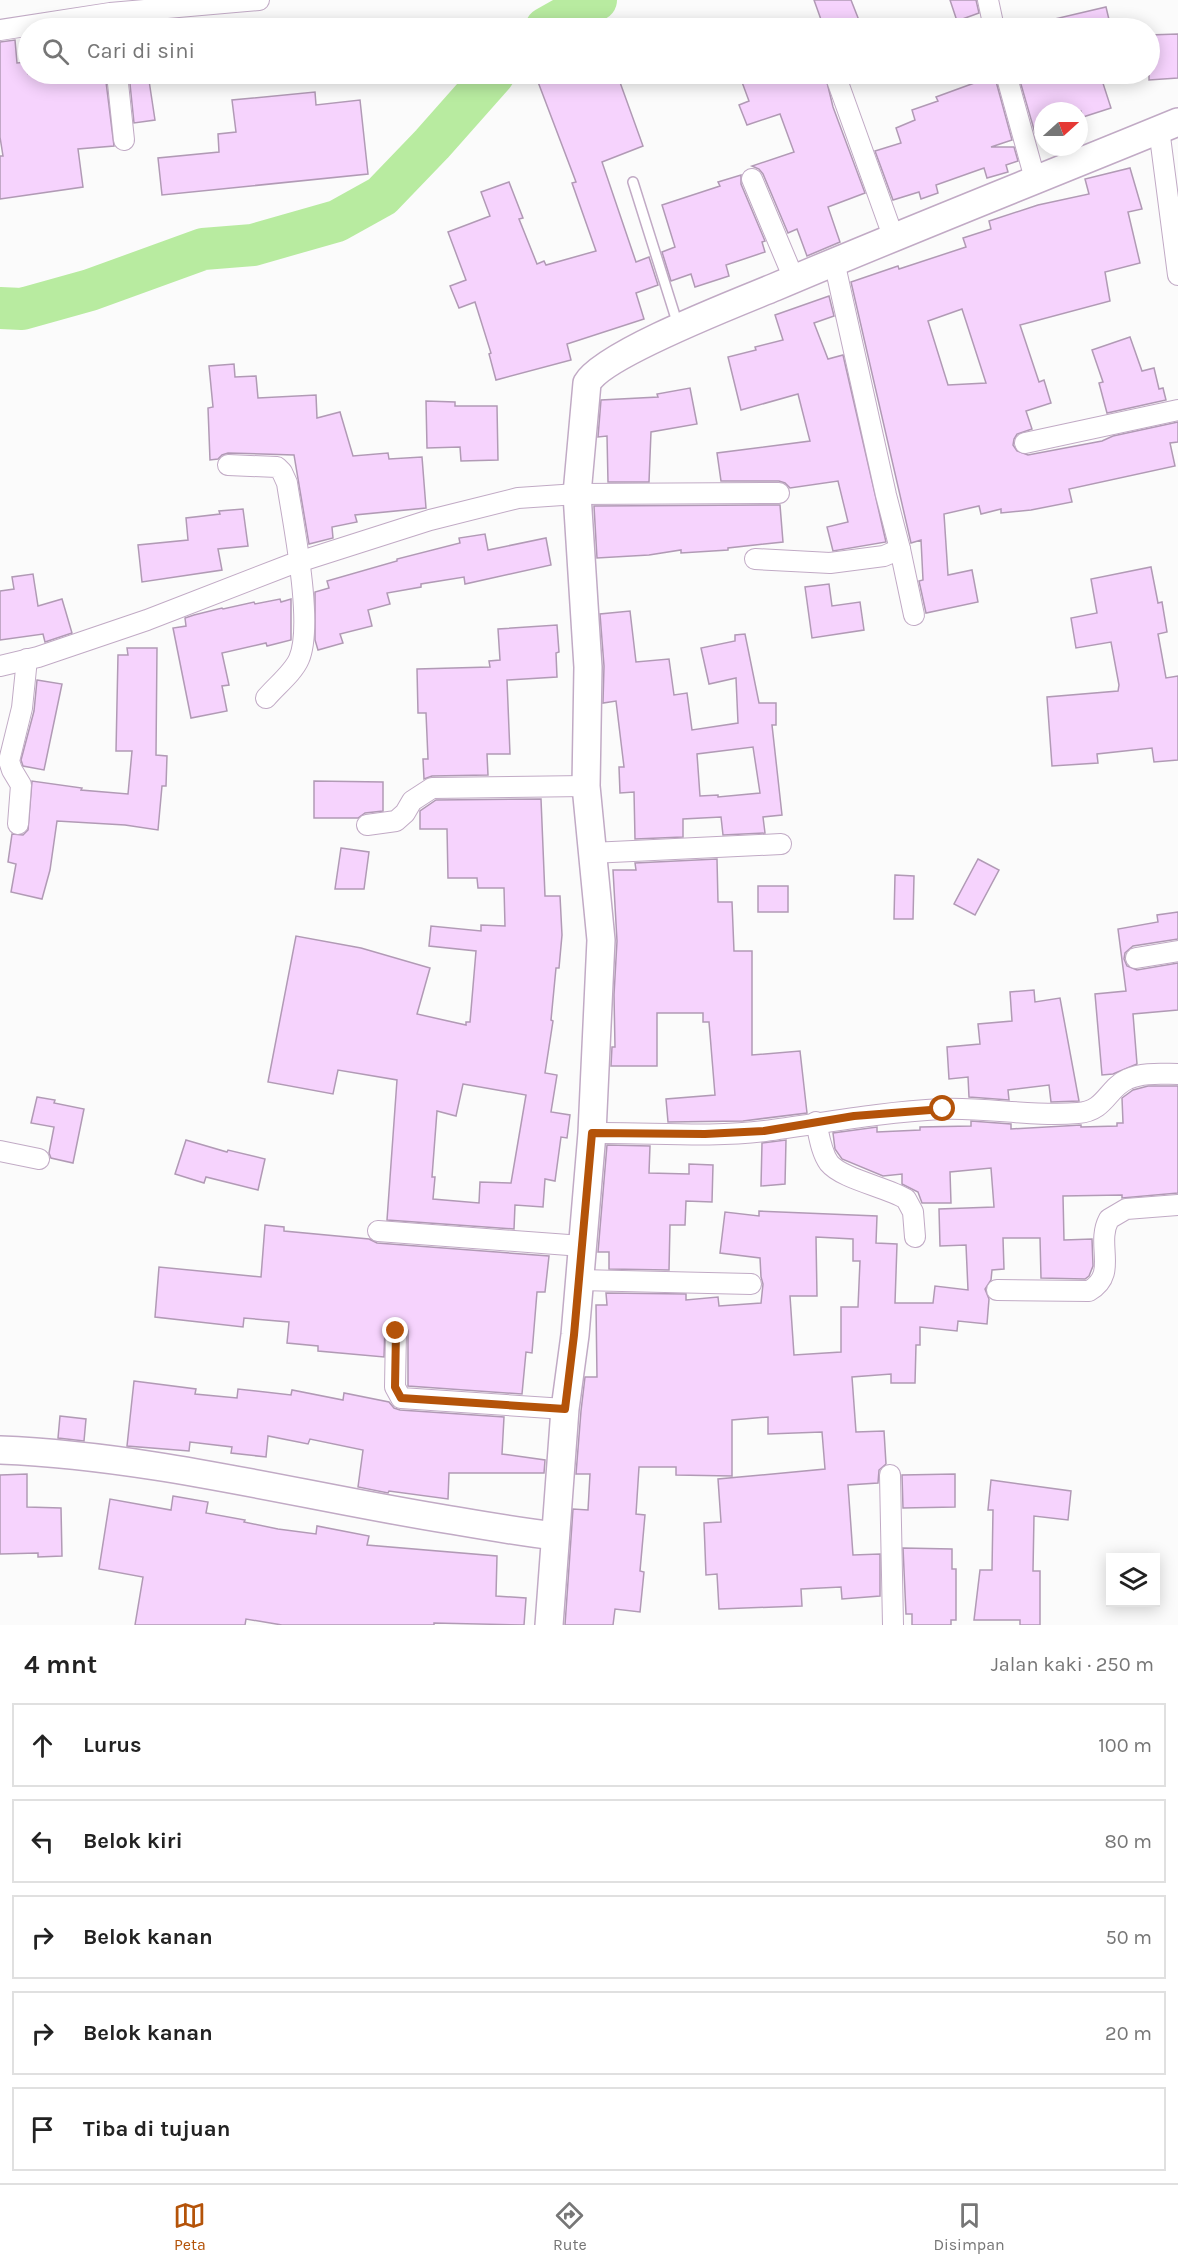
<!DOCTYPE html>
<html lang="id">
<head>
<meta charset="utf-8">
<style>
	:root { --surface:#fff; --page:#f2f2f2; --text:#222; --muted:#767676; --line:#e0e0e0; --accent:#b45309 }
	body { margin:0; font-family:Karla,sans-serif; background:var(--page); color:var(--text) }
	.controls { position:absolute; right:18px; bottom:18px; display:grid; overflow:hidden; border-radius:0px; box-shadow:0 3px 15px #0003 }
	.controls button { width:54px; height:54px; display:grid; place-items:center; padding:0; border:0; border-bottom:2px solid var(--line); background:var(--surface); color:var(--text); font:30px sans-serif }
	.compass { position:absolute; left:1034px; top:102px; width:54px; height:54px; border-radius:50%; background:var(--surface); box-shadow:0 3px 15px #0003; rotate:69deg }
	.stop { position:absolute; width:18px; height:18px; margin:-14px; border:4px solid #b45309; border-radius:50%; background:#fff }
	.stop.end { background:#b45309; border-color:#fff; box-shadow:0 2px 6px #0008 }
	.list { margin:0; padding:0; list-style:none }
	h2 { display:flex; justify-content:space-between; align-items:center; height:78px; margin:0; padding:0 24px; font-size:26px }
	h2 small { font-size:20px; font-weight:400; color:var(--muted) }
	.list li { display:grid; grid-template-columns:39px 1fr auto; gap:18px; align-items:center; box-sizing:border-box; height:84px; margin:0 12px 12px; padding:0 12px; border:2px solid var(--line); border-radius:0px }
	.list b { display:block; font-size:22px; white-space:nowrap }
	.list em { font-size:20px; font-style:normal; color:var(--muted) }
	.icon { flex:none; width:33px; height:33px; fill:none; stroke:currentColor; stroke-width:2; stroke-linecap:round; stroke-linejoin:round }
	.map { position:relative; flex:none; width:1178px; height:1625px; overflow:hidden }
	.search { position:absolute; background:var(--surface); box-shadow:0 3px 15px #0003; left:18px; right:18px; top:18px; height:66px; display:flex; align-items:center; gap:15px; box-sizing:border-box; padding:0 21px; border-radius:33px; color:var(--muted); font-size:22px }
	.sheet { height:558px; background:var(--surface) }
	nav { display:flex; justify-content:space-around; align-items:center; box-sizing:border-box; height:84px; border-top:2px solid var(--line); background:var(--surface); font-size:16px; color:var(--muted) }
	nav a { display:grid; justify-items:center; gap:3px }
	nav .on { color:var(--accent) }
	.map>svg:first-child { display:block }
</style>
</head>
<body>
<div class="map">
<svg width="1178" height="1625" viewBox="0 0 1178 1625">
	<rect width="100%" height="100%" fill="#fbfbfb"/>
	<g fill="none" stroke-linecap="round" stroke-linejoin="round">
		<!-- river -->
		<g stroke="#b8eba0" stroke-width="42">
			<path d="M546,28L596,0"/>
			<path d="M0,308L22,309L90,290L203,249L253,245L337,221L382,196L432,144L494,74"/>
		</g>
	</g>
	<!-- building -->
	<g fill="#f6d3fd" stroke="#b19ab5" stroke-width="1.5" fill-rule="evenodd">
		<path d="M814,0H851L862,28H824Z"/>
		<path d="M950,0H976L979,13L957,21Z"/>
		<path d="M1106,7L1111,28H1047L1046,21Z"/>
		<path d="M1178,34V78L1149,80V35Z"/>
		<path d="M15,40L17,63L28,62V74H105L114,146L78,149L83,187L0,199V156H3L0,137V42Z"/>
		<path d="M129,74H148L155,120L134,123Z"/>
		<path d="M535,74H617L643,146L602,162L636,262L649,257L658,285L636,293L644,319L567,344L571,360L496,380L489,354L491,353L475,302L459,308L450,286L466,280L448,232L490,216L481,192L509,182L523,218L519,219L537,264L544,261L546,265L596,251L572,183L576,182Z"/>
		<path d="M739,74H825L833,107L865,193L828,207L840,242L807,256L797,229L788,233L763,174L759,169L752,166L794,152L780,114L747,125L739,105L749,101Z"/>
		<path d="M974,74H994L1012,140L991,147H1014L1018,161L1006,165L1008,172L987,178L984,168L936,185L938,193L921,199L919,192L893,200L875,151L901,143L896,128L915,120L912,110L938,101L936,97L977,82Z"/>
		<path d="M1018,74H1057L1059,80L1079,74H1100L1111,108L1083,117L1081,111H1043V130L1035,133Z"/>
		<path d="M315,92L316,105L360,100L368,174L162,195L158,158L219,152L218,134L236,132L232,100Z"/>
		<path d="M1130,168L1142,209L1128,212L1140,263L1105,272L1110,301L1020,325L1039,382L1044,380L1051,403L1026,411L1032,429L1017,434L1014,439L1013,445L1017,451L1028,455L1102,441L1113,436L1178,422V442L1170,443L1175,466L1069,489L1072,502L1031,510L1001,513V509L981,514L979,506L944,514L948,575L972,570L978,602L926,613L919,581L923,580L921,540L911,543L851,282L898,266L899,269L966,247L963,238L991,229L989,221L1038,205L1089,194L1085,179ZM962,309L986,383L948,385L928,321Z"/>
		<path d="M741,175V184L765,241L762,242L765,252L726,265L729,276L695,287L691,274L671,281L662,252L675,247L662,205L720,186L718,182Z"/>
		<path d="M829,296L834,316L814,323L828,359L843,355L886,542L833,551L827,527L848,522L838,481L790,488L785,483L779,481H721L717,453L810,441L798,394L741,410L728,357L756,350L755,347L783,340L775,315Z"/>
		<path d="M1130,337L1142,371L1154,368L1159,389L1163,388L1166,400L1107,413L1099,383L1103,382L1092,350Z"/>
		<path d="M234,364L235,377L256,376L258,398L316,395L317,418L340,412L353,456L388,453L389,459L422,457L426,508L355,515L357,522L332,527L333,538L309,544L294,455L228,453L222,455L218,459L210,460L208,408L213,407L209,366Z"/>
		<path d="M690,388L697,424L651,432L649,482H608L607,436L598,437L601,400L658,397L657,394Z"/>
		<path d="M426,401L455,402V406H497L498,460L461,461L460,447L427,448Z"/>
		<path d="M780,505L783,542L728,548V550L681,553V550L649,555L597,558L594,506Z"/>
		<path d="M243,509L248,546L218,549L222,570L142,582L138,545L188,540L186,518L220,514L219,511Z"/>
		<path d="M485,534L488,550L546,538L551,565L465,584L464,577L421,584V587L387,593L390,604L368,610L372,626L340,634L343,643L318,650L315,640V592L329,588L327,581L397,561V559L460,543L459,538Z"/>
		<path d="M1151,567L1158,603L1162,602L1167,632L1158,634L1166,678L1178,676V760L1154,762L1152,748L1097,754L1098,763L1052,766L1047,697L1118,691L1119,685L1111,642L1076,648L1071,618L1097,613L1091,579Z"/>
		<path d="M33,574L38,606L62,599L72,633L45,642L43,634L0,640V591L14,589L12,577Z"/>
		<path d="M829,584L832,606L860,602L864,630L812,638L805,587Z"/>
		<path d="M280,599L281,602L291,599V640L267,646L266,643L222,653L229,685L222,686L227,711L191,718L173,628L186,626L185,618L194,615L222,608L223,609L254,602L255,604Z"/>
		<path d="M630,611L636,662L669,659L674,695L687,693L692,730L738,723L736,678L709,684L701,648L735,641V635L745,634L759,703H776V725H772L782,815L763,817L765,833L723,835L721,817L683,819V837L635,839L634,792L620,793L619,767H624L616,701L603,703L604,666L600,614ZM753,747L760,793L718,797V795L700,796L697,754Z"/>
		<path d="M557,625L559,652L556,653L557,677L507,680L510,754H487L488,775L432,776L424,779L423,759H428L426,713H418L417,669L490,667L489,661L500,660L498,629Z"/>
		<path d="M127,648H157L156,755L167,756L166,786H162L158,830L125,825L57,821L50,870L42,899L11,892L16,864L8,862L12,834L23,835L28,830L32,781L82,788L81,790L128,794L132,751H116L118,655H128Z"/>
		<path d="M37,680L62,684L44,770L23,766L21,760L34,711Z"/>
		<path d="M314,781L383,782V811L365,813L358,818H314Z"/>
		<path d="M541,799L545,896H560L562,935L559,968H556L551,1020L553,1021L545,1073L557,1075L551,1112L570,1115L567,1138L561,1137L555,1181L545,1179L543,1207L515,1205L514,1229L387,1220L397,1080L338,1070L333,1094L268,1082L296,936L361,948L430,968L417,1014L466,1025V1022H470L476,951L429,946L431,926L481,931V925L505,926L504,888H478L477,878H448L447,829H420V811L436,800ZM463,1084L526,1095L511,1183L480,1182L479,1203L433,1199L435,1177H432L437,1111L456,1116Z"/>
		<path d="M341,848L369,852L364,889H335Z"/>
		<path d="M717,859L718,902H732L734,951H752V1055L800,1051L807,1113L743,1121L668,1122L666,1099L715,1095L709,1022H703V1013H657V1066H611L612,1047H615L614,995L617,941L613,870H636L635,863Z"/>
		<path d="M978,859L999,870L975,915L954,904Z"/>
		<path d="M895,875L914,876L913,919H894Z"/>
		<rect x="758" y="886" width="30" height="26"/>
		<path d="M1178,912V939L1133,946L1125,953L1124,959L1127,966L1137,970L1178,963V1010L1133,1014L1137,1064L1113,1074L1102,1075L1095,994L1126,991L1118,929L1158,922L1157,915Z"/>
		<path d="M1034,990L1035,1002L1060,998L1079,1101L1051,1102L1049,1085L1008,1090L1009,1100L969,1097L968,1077L949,1079L947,1047L980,1044L978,1024L1012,1021L1010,992Z"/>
		<path d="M1148,1086H1178V1193L1122,1198V1195L1063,1196L1064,1240L1092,1239L1093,1266L1089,1276L1085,1279L1041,1278L1040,1238H1003L1004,1269L992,1270L991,1280L985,1289L989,1299L987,1324L958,1321L957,1331L920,1327V1345H916L915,1383H891V1374L852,1377L856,1432L884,1431L886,1464L879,1470L878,1483L848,1485L853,1555L880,1554V1596L842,1599L841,1587L801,1589L802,1606L719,1609L717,1574L706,1575L704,1523L721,1522L718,1479L825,1469L822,1432L768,1434V1417L732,1420V1476L676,1475V1467H639L636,1514L645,1515L640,1571L644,1572L640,1612L615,1609L613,1625H565L573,1509L588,1510L590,1474H576L581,1411L585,1377H597L596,1305H607L606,1293L686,1294V1300L718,1297L719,1306L761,1303L763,1284L761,1277L760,1258L720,1253L725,1212L759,1216V1211L877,1216L876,1243L897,1244L895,1303H933L935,1286L968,1290L966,1245L940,1246L939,1209L994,1207L991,1168L950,1172L951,1203H922L918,1192L902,1184V1174L883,1176L842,1159L835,1149L833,1133L877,1127V1132L920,1130V1127L971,1126V1121L1011,1124V1129L1081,1125V1127L1117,1126V1123H1123L1122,1098L1133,1090ZM816,1237L853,1239V1261H860L858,1307H841V1352L794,1355L790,1296H817Z"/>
		<path d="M37,1097L55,1100L54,1103L84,1109L73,1163L51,1158L49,1153L54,1127L31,1123Z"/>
		<path d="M186,1140L227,1152L228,1150L265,1159L258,1190L206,1177L204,1183L175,1174Z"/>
		<path d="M786,1140L785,1184L761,1186L762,1143Z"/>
		<path d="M607,1145L650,1146L649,1173L689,1174V1164L713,1165L712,1202L686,1201L685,1225H670L669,1270L609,1269V1252H598Z"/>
		<path d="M265,1225L284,1227V1231L369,1239L377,1243L549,1256L545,1292H537L532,1353L526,1352L522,1394L408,1386V1331L406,1325L397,1319L391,1320L385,1325L384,1357L318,1351V1346L287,1343L289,1322L244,1318L243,1327L155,1317L159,1267L261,1277Z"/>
		<path d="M134,1381L196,1389L195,1394L237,1398L238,1389L291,1395L292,1390L343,1400L344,1393L389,1402L394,1408L400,1410L504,1417L502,1454L545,1460L544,1473H449L448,1499L389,1491L388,1493L358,1487L363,1450L310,1439L308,1444L268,1436L266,1457L231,1453L232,1447L190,1442L189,1451L127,1446Z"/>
		<path d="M60,1416L86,1419L84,1441L58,1438Z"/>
		<path d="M27,1474V1507L61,1508L62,1556L38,1557V1553L0,1554V1475Z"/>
		<path d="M955,1474V1507L903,1508L902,1475Z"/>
		<path d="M991,1480L1071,1491L1068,1520L1034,1516L1033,1571H1040V1625H1020V1620H974L980,1570H992L993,1510H988Z"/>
		<path d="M173,1496L208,1502L206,1513L245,1520L244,1522L278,1529L316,1534L317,1526L369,1536L367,1545L497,1556L496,1596L526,1598L524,1625L434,1623V1625H282L246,1619L245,1625H135L143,1577L99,1569L110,1499L171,1510Z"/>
		<path d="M903,1548L952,1549V1569H956V1620H951V1625H912V1614H906Z"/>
	</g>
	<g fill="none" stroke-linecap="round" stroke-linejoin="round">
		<!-- lane casing -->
		<g stroke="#c1aac5" stroke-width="12">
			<path id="lane" d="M633,182L678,325"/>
		</g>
		<!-- street casing -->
		<g stroke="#c1aac5" stroke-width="22">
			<g id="street">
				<path d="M988,0L994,28"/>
				<path d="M0,30L110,13L259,0"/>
				<path d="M117,74L124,140"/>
				<path d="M1006,74L1035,179"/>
				<path d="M837,80L893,236"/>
				<path d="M1159,129L1178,275"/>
				<path d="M752,179L794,279"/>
				<path d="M1025,443L1178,410"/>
				<path d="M228,465L277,467L282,472L287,483C293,523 314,624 299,659C293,673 276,686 266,698"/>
				<path d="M900,549L914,615"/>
				<path d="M755,559L830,563L884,556L900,549L886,495L834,261"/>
				<path d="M0,666L38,657L147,620L289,565L430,520L518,498L577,494L779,493"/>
				<path d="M18,824L21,785L12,770L9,761L22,708L27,659"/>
				<path d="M367,825L396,821L405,813L412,801L432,788L586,786"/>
				<path d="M591,853L781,844"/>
				<path d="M1136,958L1178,951"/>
				<path d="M816,1122C819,1135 821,1152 829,1163C842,1179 886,1187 906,1199L913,1212L915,1237"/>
				<path d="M592,1133C648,1132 710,1138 765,1131C824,1123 882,1112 941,1109C987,1107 1032,1117 1078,1113C1106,1111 1107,1088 1128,1079C1143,1072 1162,1074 1178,1074"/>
				<path d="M0,1151L39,1159"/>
				<path d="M378,1231L582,1246"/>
				<path d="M579,1280L751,1284"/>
				<path d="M997,1290L1089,1291C1119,1274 1095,1245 1109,1219L1126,1209L1178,1205"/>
				<path d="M396,1331L395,1387L401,1398L565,1409"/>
				<path d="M890,1475L893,1625"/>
			</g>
		</g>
		<!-- secondary casing -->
		<g stroke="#c1aac5" stroke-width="30">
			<g id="secondary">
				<path d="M0,1450C153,1456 301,1496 451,1520C486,1526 520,1532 555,1536"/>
				<path d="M549,1625L565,1409L575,1335L592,1133L601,940L586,786L588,667L577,494L587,383C603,354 739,302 775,287C909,230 1044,177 1178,122"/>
			</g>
		</g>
		<!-- lane -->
		<use href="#lane" stroke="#fff" stroke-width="9"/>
		<!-- street -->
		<use href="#street" stroke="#fff" stroke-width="20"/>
		<!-- secondary -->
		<use href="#secondary" stroke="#fff" stroke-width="27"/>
	</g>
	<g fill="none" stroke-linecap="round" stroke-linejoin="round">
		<!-- route -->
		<path stroke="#b45309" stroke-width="8" d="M396,1331L395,1387L401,1398L565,1409L574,1335L592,1133L705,1134L764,1131L854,1116L943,1109"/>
	</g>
</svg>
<div class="controls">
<button><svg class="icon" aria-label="layers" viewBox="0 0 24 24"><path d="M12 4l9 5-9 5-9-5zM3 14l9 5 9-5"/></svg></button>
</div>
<svg class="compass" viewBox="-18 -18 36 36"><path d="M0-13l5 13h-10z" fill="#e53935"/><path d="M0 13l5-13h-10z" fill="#767676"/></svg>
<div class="stop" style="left:943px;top:1109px"></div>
<div class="stop end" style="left:396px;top:1331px"></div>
<div class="search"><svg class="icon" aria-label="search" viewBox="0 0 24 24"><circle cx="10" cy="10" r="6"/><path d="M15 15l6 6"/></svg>Cari di sini</div>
</div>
<section class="sheet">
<h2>4 mnt<small>Jalan kaki · 250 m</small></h2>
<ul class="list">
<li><svg class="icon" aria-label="ahead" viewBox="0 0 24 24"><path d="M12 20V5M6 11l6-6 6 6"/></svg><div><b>Lurus</b></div><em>100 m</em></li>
<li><svg class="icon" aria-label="left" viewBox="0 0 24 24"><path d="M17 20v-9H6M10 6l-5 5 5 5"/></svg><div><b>Belok kiri</b></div><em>80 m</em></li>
<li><svg class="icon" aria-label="right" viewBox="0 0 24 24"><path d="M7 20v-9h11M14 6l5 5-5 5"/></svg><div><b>Belok kanan</b></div><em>50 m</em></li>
<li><svg class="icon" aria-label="right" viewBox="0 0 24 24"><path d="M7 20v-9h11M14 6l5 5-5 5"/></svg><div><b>Belok kanan</b></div><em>20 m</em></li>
<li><svg class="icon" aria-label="arrive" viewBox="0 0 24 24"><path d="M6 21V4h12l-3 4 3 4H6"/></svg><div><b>Tiba di tujuan</b></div></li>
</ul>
</section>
<nav>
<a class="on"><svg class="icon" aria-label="map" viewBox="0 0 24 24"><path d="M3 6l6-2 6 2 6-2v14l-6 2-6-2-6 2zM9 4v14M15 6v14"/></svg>Peta</a>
<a><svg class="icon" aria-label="directions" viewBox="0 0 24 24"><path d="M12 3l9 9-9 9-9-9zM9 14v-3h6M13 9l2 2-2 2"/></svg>Rute</a>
<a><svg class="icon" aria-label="saved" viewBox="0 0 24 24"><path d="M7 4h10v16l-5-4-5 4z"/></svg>Disimpan</a>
</nav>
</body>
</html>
